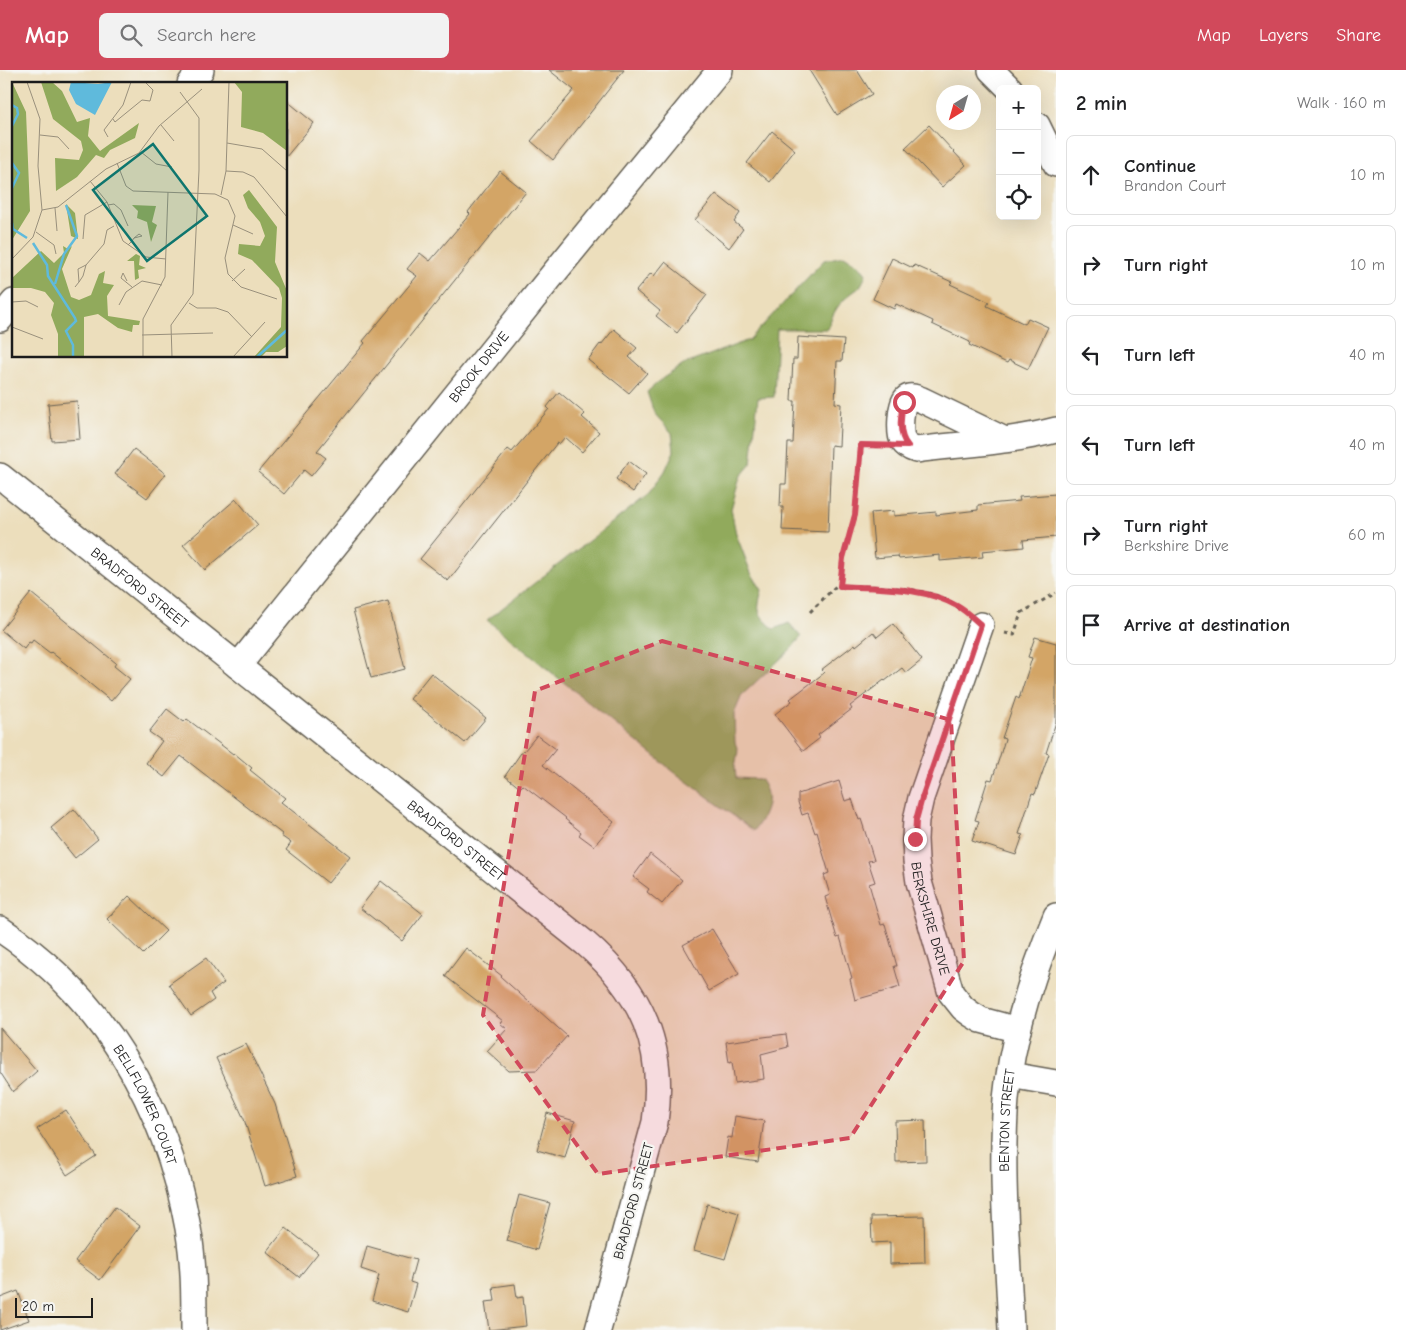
<!DOCTYPE html>
<html lang="en">
<head>
<meta charset="utf-8">
<style>
	:root { --surface:#fff; --page:#f2f2f2; --text:#202124; --muted:#757577; --line:#e0e0e0; --accent:#d1495b }
	body { margin:0; font-family:"Comic Neue",sans-serif; background:var(--page); color:var(--text) }
	.controls { position:absolute; right:15px; top:15px; display:grid; overflow:hidden; border-radius:8px; box-shadow:0 5px 20px #0002 }
	.controls button { width:45px; height:45px; display:grid; place-items:center; padding:0; border:0; border-bottom:1px solid var(--line); background:var(--surface); color:var(--text); font:25px sans-serif }
	.compass { position:absolute; left:936px; top:15px; width:45px; height:45px; border-radius:50%; background:var(--surface); box-shadow:0 5px 20px #0002; rotate:217deg }
	.scale { position:absolute; left:15px; bottom:12px; width:78px; box-sizing:border-box; padding-left:5px; border:2px solid #1c1c1c; border-top:0; font-size:14px; line-height:18px; white-space:nowrap; color:#1c1c1c; -webkit-text-stroke:4px #f6f6f2; paint-order:stroke }
	.stop { position:absolute; width:15px; height:15px; margin:-11px; border:4px solid #d1495b; border-radius:50%; background:#fff }
	.stop.end { background:#d1495b; border-color:#fff; box-shadow:0 1px 5px #0008 }
	.list { margin:0; padding:0; list-style:none }
	h2 { display:flex; justify-content:space-between; align-items:center; height:65px; margin:0; padding:0 20px; font-size:21px }
	h2 small { font-size:16px; font-weight:400; color:var(--muted) }
	.list li { display:grid; grid-template-columns:32px 1fr auto; gap:15px; align-items:center; box-sizing:border-box; height:80px; margin:0 10px 10px; padding:0 10px; border:1px solid var(--line); border-radius:8px }
	.list b { display:block; font-size:19px; white-space:nowrap }
	.list p { margin:0; font-size:16px; white-space:nowrap; color:var(--muted) }
	.list em { font-size:16px; font-style:normal; color:var(--muted) }
	.icon { flex:none; width:28px; height:28px; fill:none; stroke:currentColor; stroke-width:2; stroke-linecap:round; stroke-linejoin:round }
	.map { position:relative; flex:none; width:1056px; height:1260px; overflow:hidden }
	header { display:flex; align-items:center; gap:30px; box-sizing:border-box; height:70px; padding:0 25px; background:var(--accent); color:#fff }
	header strong { font-size:24px }
	nav { display:flex; gap:28px; margin-inline-start:auto; font-size:18px }
	.search { width:350px; height:45px; background:var(--page); display:flex; align-items:center; gap:12px; box-sizing:border-box; padding:0 18px; border-radius:8px; color:var(--muted); font-size:19px }
	main { display:flex }
	aside { flex:1; background:var(--surface) }
	.map>svg:first-child { display:block }
</style>
</head>
<body>
<header>
<strong>Map</strong>
<div class="search"><svg class="icon" aria-label="search" viewBox="0 0 24 24"><circle cx="10" cy="10" r="6"/><path d="M15 15l6 6"/></svg>Search here</div>
<nav><a>Map</a><a>Layers</a><a>Share</a></nav>
</header>
<main>
<div class="map">
<svg width="1056" height="1260" viewBox="0 0 1056 1260">
	<rect width="100%" height="100%" fill="#f6f6f2"/>
	<filter id="ink" filterUnits="userSpaceOnUse"><feTurbulence type="fractalNoise" baseFrequency=".02" numOctaves="2"/><feDisplacementMap in="SourceGraphic" scale="10" xChannelSelector="R" yChannelSelector="G"/><feConvolveMatrix kernelMatrix="1 2 1 2 8 2 1 2 1" color-interpolation-filters="sRGB"/></filter>
	<filter id="wash" filterUnits="userSpaceOnUse"><feTurbulence type="fractalNoise" baseFrequency=".0096" numOctaves="4" result="noise"/><feDisplacementMap in="SourceGraphic" scale="20" xChannelSelector="R" yChannelSelector="G"/><feGaussianBlur stdDeviation="1.12" result="paint"/><feColorMatrix in="noise" values="0 0 0 0 0 0 0 0 0 0 0 0 0 0 0 0 0 1.4 0 .05"/><feComposite in="paint" operator="in"/></filter>
	<g filter="url(#wash)">
		<rect width="100%" height="100%" fill="#ecdebc"/>
		<!-- forest -->
		<path fill="#91aa5c" stroke="#56633c" d="M844,186L859,195L866,204C860,221 858,217 846,228C836,236 832,247 827,259H777L774,327L758,328L751,394L740,407L731,439L736,464L751,503L762,520C756,541 757,544 774,559L789,553L801,567L790,580L742,625L734,644L735,672L738,681L735,697L736,708L760,709C774,727 766,744 754,761L674,702L487,550L649,424L665,401L674,381L672,363L654,343L647,322L663,308L685,294L749,270L824,190Z"/>
		<g id="blocks">
			<!-- building -->
			<g fill="#d3a566">
				<path d="M549,0H624L553,90L531,71L574,20Z"/>
				<path d="M809,0H857L872,24L837,45Z"/>
				<path d="M286,30L314,53L286,87Z"/>
				<path d="M929,55L966,95L942,117L905,78Z"/>
				<path d="M772,61L795,80L770,112L747,93Z"/>
				<path d="M500,101L526,122L317,381L326,388L311,406L304,400L284,424L258,402L365,273L363,271L417,206L407,199L420,183L430,191L470,144L468,142Z"/>
				<path d="M716,124L740,143L734,152L743,159L729,178L695,150Z"/>
				<path d="M892,188L913,198L914,195L952,212L950,214L989,232L987,236L1025,254L1028,248L1048,257L1028,299L1009,290L1007,293L969,275L970,272L932,254L933,251L896,234L894,239L873,229Z"/>
				<path d="M665,192L707,225L677,263L656,246L660,241L636,221L651,203L654,206Z"/>
				<path d="M614,259L637,278L629,287L647,303L629,323L588,290L600,274L601,275Z"/>
				<path d="M798,267L844,270L842,291H837L835,333L841,334L839,376L831,375L828,462L782,460L783,437H780L781,414H786L788,373H793L795,331H791L793,289H797Z"/>
				<path d="M559,322L585,344L582,347L599,362L582,382L565,367L559,374L557,373L448,511L420,489L508,379L512,382L549,339L547,337Z"/>
				<path d="M77,331L80,369L52,371L48,334Z"/>
				<path d="M134,379L166,404L147,428L115,404Z"/>
				<path d="M629,391L646,404L633,422L616,409Z"/>
				<path d="M1056,424V467L1023,470L1024,477L982,481L983,487L940,491V485L899,489L898,486L875,488L871,443L894,441V446L936,442V445L978,440V435L1020,431L1019,427Z"/>
				<path d="M236,429L258,455L205,500L183,475Z"/>
				<path d="M31,523L116,593L114,596L130,609L111,631L51,582L50,583L33,570L31,573L29,572L24,579L1,560Z"/>
				<path d="M388,531L405,599L371,608L353,540Z"/>
				<path d="M893,554L922,590L906,603L902,598L885,611L884,610L850,636L852,639L818,665L820,668L803,681L775,644L792,631L790,629L824,603L821,600L855,574L856,576L873,562L877,567Z"/>
				<path d="M1035,567L1056,573V652L1046,683L1049,684L1035,724L1032,723L1019,764L1023,765L1016,785L972,771L979,751L975,750L988,709L992,710L999,689L1005,669L1002,668L1016,627L1019,629L1032,588L1028,587Z"/>
				<path d="M431,603L486,648L465,673L410,629Z"/>
				<path d="M167,639L184,652L187,649L233,684L234,683L252,698L250,700L285,728L281,732L350,786L328,813L286,780L291,773L281,766L282,764L181,686L164,707L146,693L162,671L149,662Z"/>
				<path d="M537,665L556,679L543,695L614,752L594,776L579,765L581,762L565,749L566,748L523,715L520,718L505,706L523,680L524,681Z"/>
				<path d="M839,711L845,731L852,729L859,750L861,749L874,790L868,791L875,812L869,814L881,855L885,854L897,896H894L900,917L855,930L850,909L852,908L840,867L837,868L825,827L830,825L824,805L829,803L823,783L817,762L815,763L808,743L802,745L798,732V724Z"/>
				<path d="M74,739L98,769L75,788L51,758Z"/>
				<path d="M650,784L682,810L662,834L647,822L649,819L633,807Z"/>
				<path d="M381,811L423,844L402,871L360,838Z"/>
				<path d="M129,826L166,861L143,884L107,849Z"/>
				<path d="M712,859L739,904L709,921L683,875Z"/>
				<path d="M466,878L502,906L501,907L567,966L537,1000L509,1001L487,981L507,959L500,953L503,951L445,906Z"/>
				<path d="M206,888L224,913L210,923L214,930L191,946L169,914Z"/>
				<path d="M0,958L37,1001L13,1022L0,1002Z"/>
				<path d="M786,964L788,977L761,984L764,1009L735,1013L732,992L729,993L726,972Z"/>
				<path d="M246,974L275,1034L297,1106L265,1116L244,1049L216,988Z"/>
				<path d="M66,1040L96,1086L67,1105L37,1059Z"/>
				<path d="M547,1043L575,1051L565,1088L537,1080Z"/>
				<path d="M735,1046L764,1051L758,1092L725,1087L728,1067L732,1068Z"/>
				<path d="M925,1050L926,1091L896,1092L895,1051Z"/>
				<path d="M519,1125L550,1133L537,1180L507,1171Z"/>
				<path d="M707,1134L739,1143L725,1189L694,1180Z"/>
				<path d="M115,1137L140,1156L100,1210L75,1191Z"/>
				<path d="M924,1146L925,1193L890,1194V1172L872,1173L871,1147Z"/>
				<path d="M286,1158L318,1183L299,1207L267,1182Z"/>
				<path d="M367,1176L416,1190L410,1212L416,1214L408,1242L372,1231L379,1205L361,1199Z"/>
				<path d="M515,1214L517,1228L523,1227L526,1256L489,1260L485,1232L495,1231L493,1217Z"/>
				<path d="M18,1221L29,1250L0,1260V1228Z"/>
			</g>
		</g>
	</g>
	<g filter="url(#ink)">
		<use href="#blocks" fill-opacity="0" stroke="#656054" stroke-width="1"/>
		<g fill="none" stroke-linecap="round" stroke-linejoin="round">
			<!-- street casing -->
			<g stroke="#656054" stroke-width="28">
				<g id="street">
					<path d="M991,0L1010,19"/>
					<path d="M190,14L201,0"/>
					<path d="M1037,55L1056,94"/>
					<path d="M0,249L14,232"/>
					<path d="M1003,369L922,330C917,328 911,325 907,328C900,333 899,364 903,371C906,376 910,378 916,380C962,374 1011,372 1056,360"/>
					<path id="s1" d="M0,406L585,873C642,922 666,976 655,1052L598,1260"/>
					<path id="s2" d="M981,555L921,728L916,750L915,769L916,791L919,812L951,923L963,938L971,944L981,950L1018,960"/>
					<path id="s3" d="M238,596L550,208L720,0"/>
					<path id="s4" d="M0,859C105,929 166,1035 188,1158C194,1192 194,1226 194,1260"/>
					<path d="M1010,1005L1056,1013"/>
					<path id="s5" d="M1011,1260C1008,1183 1000,1105 1006,1029C1012,966 1032,904 1056,846"/>
				</g>
			</g>
			<!-- path -->
			<g stroke="#656054" stroke-width="3" stroke-dasharray="4 4" stroke-linecap="butt">
				<path d="M878,376L861,375L855,445L843,487L840,516C879,518 929,514 961,539"/>
				<path d="M810,542L836,516H840"/>
				<path d="M1005,563L1014,565L1021,543L1056,523"/>
			</g>
			<!-- street -->
			<use href="#street" stroke="#fff" stroke-width="25"/>
		</g>
	</g>
	<g fill="none" stroke-linecap="round" stroke-linejoin="round" filter="url(#ink)">
		<!-- route -->
		<path stroke="#d1495b" stroke-width="6" d="M904,332C900,345 898,365 908,376L861,375L855,445L843,488L840,516C879,519 922,516 957,536C966,541 973,548 981,555L922,728L916,750L915,769"/>
	</g>
	<!-- marked area -->
	<path fill="#d1495b" fill-opacity="0.2" stroke="#d1495b" stroke-width="4" stroke-dasharray="10 6" stroke-linejoin="round" d="M662,571L951,650L964,891L850,1068L598,1104L483,945L535,621Z"/>
	<g text-anchor="middle" stroke-width="4.5" stroke-linejoin="round" paint-order="stroke">
		<!-- street labels -->
		<g font-size="14" fill="#1c1c1c" stroke="#f6f6f2">
			<text dy="5" stroke="none"><textPath href="#s3" startOffset="384">BROOK DRIVE</textPath></text>
			<text dy="5" stroke="none"><textPath href="#s1" startOffset="179">BRADFORD STREET</textPath></text>
			<text dy="5" stroke="none"><textPath href="#s1" startOffset="584">BRADFORD STREET</textPath></text>
			<text dy="5" stroke="none"><textPath href="#s2" startOffset="306">BERKSHIRE DRIVE</textPath></text>
			<text dy="5" stroke="none"><textPath href="#s4" startOffset="232">BELLFLOWER COURT</textPath></text>
			<text dy="5" stroke="none"><textPath href="#s5" startOffset="210">BENTON STREET</textPath></text>
			<text transform="translate(633 1131) rotate(-75)" y="5">BRADFORD STREET</text>
		</g>
	</g>
	<!-- overview -->
	<g transform="translate(12 12)">
		<rect width="275" height="275" fill="#ecdebc"/>
		<path d="M0,0L14,30L18,129L0,158ZM29,0H40L50,9L65,40L78,36L76,54L88,69L127,41L123,56L98,68L92,76L84,73L65,95L44,109L43,76L67,78L71,68L69,59L41,37ZM222,0H275V69L251,51L229,45L230,10ZM237,108L265,145L263,180L275,209V264L266,270H254L249,275H242L269,245L270,216L267,206L240,178L226,172L227,162L248,164L253,154L248,140L236,126L231,113ZM54,122L63,131L66,157L59,154ZM120,123L144,124L140,140L145,143L139,160L135,140L125,136L126,129ZM51,164L56,167L60,164L50,187L59,215L67,218L79,213L87,192L93,189L91,201L102,203L95,214L96,234L128,239L127,243H121L120,250L106,246L86,232L72,235V275H46V252L39,233L42,221L33,210L19,206H0V196L29,169L42,181L52,171ZM124,172L128,174L127,183L134,186L126,188L127,196L123,198L122,179H115Z" fill="#91aa5c"/>
		<path d="M59,0L86,2L100,0L83,33L64,22L57,8Z" fill="#5fbadc"/>
		<path fill="none" stroke="#5fbadc" stroke-width="2.5" d="M0,23L5,26L6,32L0,44M0,81L7,91L0,106M0,141L1,147L15,156M21,161L35,183L36,194L63,236L64,239L54,249L61,263V275M43,202L52,172L65,154L54,123M245,275L275,248"/>
		<path fill="none" stroke="#99907c" stroke-width="1" d="M101,37L103,40L130,18L138,19L141,8L133,0M149,43L162,59M28,53L46,55L57,67M96,55L92,48L111,23L119,0M215,61L250,67L275,89M129,70L144,82L160,85M105,81L114,104L121,109L203,112L216,118L223,134L213,176L216,192L229,205L265,217M214,89L231,90L242,95L275,135M78,99L95,120L111,159L134,175L154,177M209,113L214,89L217,0M96,123L102,122L109,128L116,144M43,126L45,149M30,128L46,125L94,87L127,71L147,44L190,7M221,143L241,152M24,150L42,163L44,172M71,157L73,133L95,120M116,163L120,159L122,156L127,152L130,154L122,156M0,177L21,155L30,128L26,84L28,37L15,0M74,183L92,162L95,148L102,144M115,199L111,191L109,196L120,205M220,199L233,187M63,205L67,200L71,194L74,183L66,187L67,200M0,220L14,219L26,225M177,221L185,226H204L216,230L240,255M107,223L114,210L130,199L150,203M0,245L31,257M130,253L201,251M131,275V237L153,195L156,110M160,275L159,243L181,212L187,88V36L168,10M221,275L253,240"/>
		<path fill="#0f766e" fill-opacity="0.15" stroke="#0f766e" stroke-width="2.5" d="M141,62L195,134L135,179L81,108Z"/>
		<rect width="275" height="275" fill="none" stroke="#1c1c1c" stroke-width="2.5"/>
	</g>
</svg>
<div class="controls">
<button>+</button>
<button>−</button>
<button><svg class="icon" aria-label="locate" viewBox="0 0 24 24"><circle cx="12" cy="12" r="6"/><path d="M12 2v4M12 18v4M2 12h4M18 12h4"/></svg></button>
</div>
<svg class="compass" viewBox="-18 -18 36 36"><path d="M0-13l5 13h-10z" fill="#e53935"/><path d="M0 13l5-13h-10z" fill="#757577"/></svg>
<div class="scale">20 m</div>
<div class="stop" style="left:904px;top:332px"></div>
<div class="stop end" style="left:915px;top:769px"></div>
</div>
<aside>
<h2>2 min<small>Walk · 160 m</small></h2>
<ul class="list">
<li><svg class="icon" aria-label="ahead" viewBox="0 0 24 24"><path d="M12 20V5M6 11l6-6 6 6"/></svg><div><b>Continue</b><p>Brandon Court</p></div><em>10 m</em></li>
<li><svg class="icon" aria-label="right" viewBox="0 0 24 24"><path d="M7 20v-9h11M14 6l5 5-5 5"/></svg><div><b>Turn right</b></div><em>10 m</em></li>
<li><svg class="icon" aria-label="left" viewBox="0 0 24 24"><path d="M17 20v-9H6M10 6l-5 5 5 5"/></svg><div><b>Turn left</b></div><em>40 m</em></li>
<li><svg class="icon" aria-label="left" viewBox="0 0 24 24"><path d="M17 20v-9H6M10 6l-5 5 5 5"/></svg><div><b>Turn left</b></div><em>40 m</em></li>
<li><svg class="icon" aria-label="right" viewBox="0 0 24 24"><path d="M7 20v-9h11M14 6l5 5-5 5"/></svg><div><b>Turn right</b><p>Berkshire Drive</p></div><em>60 m</em></li>
<li><svg class="icon" aria-label="arrive" viewBox="0 0 24 24"><path d="M6 21V4h12l-3 4 3 4H6"/></svg><div><b>Arrive at destination</b></div></li>
</ul>
</aside>
</main>
</body>
</html>
